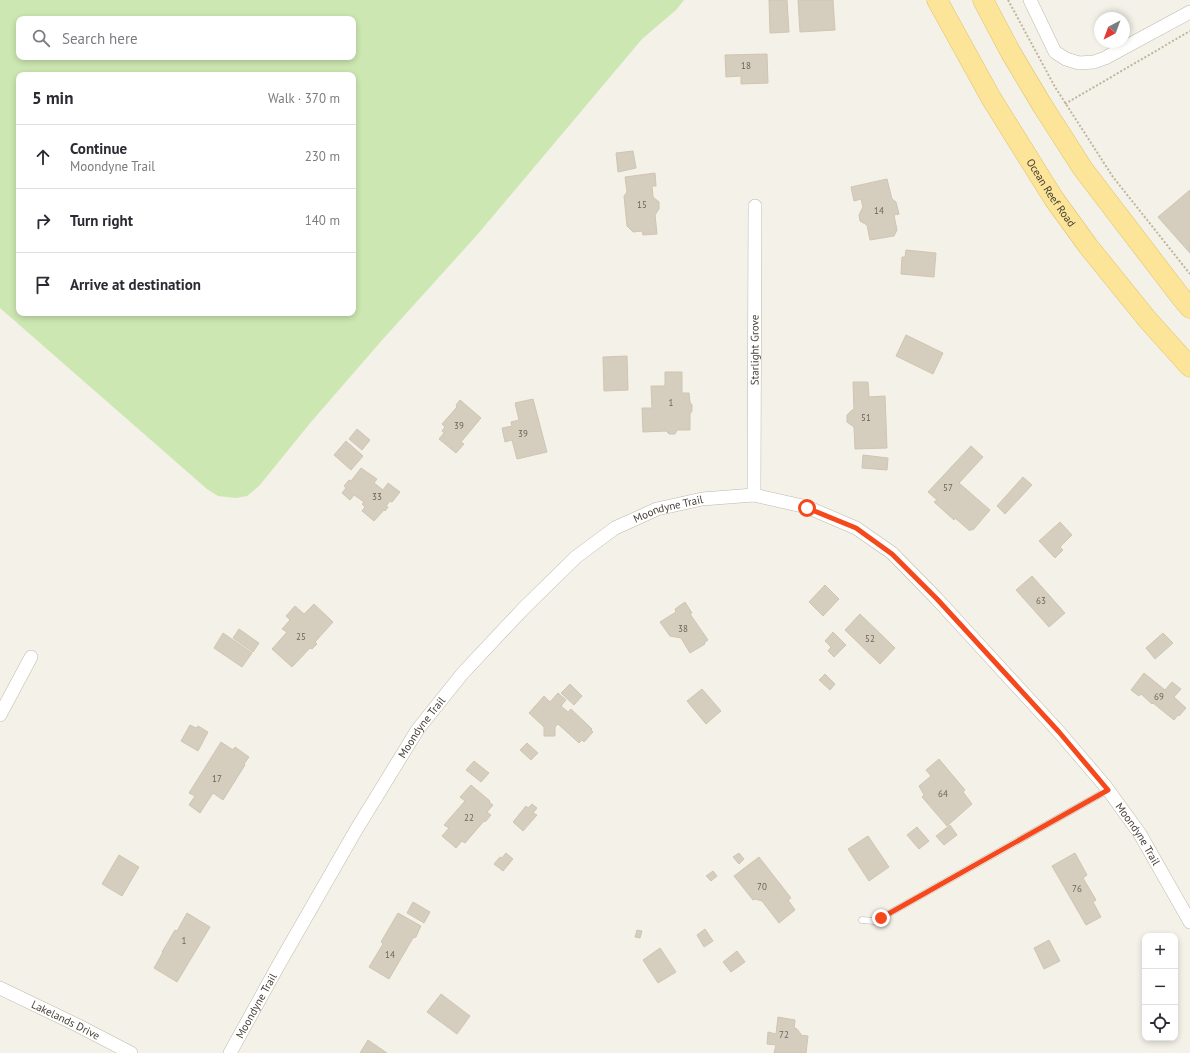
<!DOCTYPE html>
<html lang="en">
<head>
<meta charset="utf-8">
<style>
	:root { --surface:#fff; --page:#f7f7f7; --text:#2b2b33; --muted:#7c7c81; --line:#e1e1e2 }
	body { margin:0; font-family:"PT Sans",sans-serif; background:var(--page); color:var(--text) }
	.controls { position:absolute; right:12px; bottom:12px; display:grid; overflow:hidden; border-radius:8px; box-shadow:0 2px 6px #0003 }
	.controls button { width:36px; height:36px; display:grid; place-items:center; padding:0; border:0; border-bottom:1px solid var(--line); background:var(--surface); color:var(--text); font:20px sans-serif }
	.compass { position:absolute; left:1094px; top:12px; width:36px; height:36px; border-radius:50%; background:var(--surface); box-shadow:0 2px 6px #0003; rotate:221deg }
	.stop { position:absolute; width:12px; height:12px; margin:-9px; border:3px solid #f5491d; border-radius:50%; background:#fff }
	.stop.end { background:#f5491d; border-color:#fff; box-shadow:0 1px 4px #0008 }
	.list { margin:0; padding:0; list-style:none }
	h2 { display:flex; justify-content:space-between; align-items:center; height:52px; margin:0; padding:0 16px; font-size:17px }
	h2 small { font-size:13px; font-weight:400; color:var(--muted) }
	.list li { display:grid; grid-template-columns:26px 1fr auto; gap:12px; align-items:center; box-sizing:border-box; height:64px; padding:0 16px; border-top:1px solid var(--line) }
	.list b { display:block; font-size:15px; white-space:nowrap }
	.list p { margin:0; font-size:13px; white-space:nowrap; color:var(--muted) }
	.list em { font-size:13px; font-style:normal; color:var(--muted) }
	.icon { flex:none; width:22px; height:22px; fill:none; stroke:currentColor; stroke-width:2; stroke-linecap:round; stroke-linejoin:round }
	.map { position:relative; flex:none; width:1190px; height:1053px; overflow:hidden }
	.search { position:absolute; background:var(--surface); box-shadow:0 2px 6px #0003; left:16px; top:16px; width:340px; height:44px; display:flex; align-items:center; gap:10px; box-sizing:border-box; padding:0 14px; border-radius:8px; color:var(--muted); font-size:15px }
	.panel { position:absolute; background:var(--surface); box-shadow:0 2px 6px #0003; left:16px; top:72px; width:340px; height:244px; border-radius:8px }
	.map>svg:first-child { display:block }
</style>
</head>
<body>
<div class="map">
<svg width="1190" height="1053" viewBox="0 0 1190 1053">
	<rect width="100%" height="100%" fill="#f3f1e8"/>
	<!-- green -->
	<path fill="#cce7b1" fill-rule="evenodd" d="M0,0H684L676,10L642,39L477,235L383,339L311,422L259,486L247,496L236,498L218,496L207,489L0,308ZM19,19H353V57H19ZM19,75H353V313H19Z"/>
	<!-- building -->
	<g fill="#d5cdbd" stroke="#d0c5b1">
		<path d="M769,0H787L789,32L770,33Z"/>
		<path d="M798,0H833L835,30L800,32Z"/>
		<path d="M767,54L768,83L741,84V76L726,77L725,55Z"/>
		<path d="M633,151L636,168L618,172L616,153Z"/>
		<path d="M655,173L656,186H652L653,197L659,202V209L655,215L657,234L643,235L642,231L633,232L627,226L624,196L627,192L625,177Z"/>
		<path d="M887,179L892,199L896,202L899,214L894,215L897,230L894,236L870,240L867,225L860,221L859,215L863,207L861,199L854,201L851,187Z"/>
		<path d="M1190,190V253L1158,217Z"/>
		<path d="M906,250L936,253L934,277L901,274L902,257H905Z"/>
		<path d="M906,335L943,353L933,374L896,356Z"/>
		<path d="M627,356L628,390L604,391L603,357Z"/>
		<path d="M665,372H682V393H689L690,402L692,405V411L690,414V430H677L675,434H669L666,431L643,432L642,408H652L651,386H665Z"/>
		<path d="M853,382H868L869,397L885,396L887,448L855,449L854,427L847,422V415L852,410H854Z"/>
		<path d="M533,399L547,452L517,459L512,440L505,442L502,428L512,426L511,422L519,420L515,403Z"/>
		<path d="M460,400L481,418L461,442L464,444L456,453L439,439L444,433L442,431L445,427L442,424L457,407L456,405Z"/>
		<path d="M357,429L370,440L362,450L349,439Z"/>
		<path d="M346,441L363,456L351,470L334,455Z"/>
		<path d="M971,446L983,457L959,483L990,510L973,530L971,529L970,531L955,518L954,520L934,502L937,500L928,492Z"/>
		<path d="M863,455L888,458L887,470L862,468Z"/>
		<path d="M361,468L377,479L374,483L383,490L388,483L400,492L392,502L390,501L386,506L388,507L385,511L384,510L374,521L362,511L365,507L362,504L364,502L354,495L350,500L342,493L346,488L344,486L349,480L351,481Z"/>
		<path d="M1023,477L1032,485L1005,514L997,506Z"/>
		<path d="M1060,522L1072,535L1060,547L1063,550L1055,558L1039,541Z"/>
		<path d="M1032,576L1065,613L1049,627L1016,590Z"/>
		<path d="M825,585L839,599L823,616L809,602Z"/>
		<path d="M685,602L692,613L690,614L708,640L704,643L705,644L690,653L681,638L670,636L660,622L676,612L675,609Z"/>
		<path d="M314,604L333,622L315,642L317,644L312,649L310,648L292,667L272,649L287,632L282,629L290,620L286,616L295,606L304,614Z"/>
		<path d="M860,614L895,648L880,664L845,630Z"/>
		<path d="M239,629L259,643L253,652L233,638Z"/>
		<path d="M833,632L846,645L834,657L828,651L831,647L825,641Z"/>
		<path d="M223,633L252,653L242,667L214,648Z"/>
		<path d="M1163,633L1173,643L1155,659L1146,648Z"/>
		<path d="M1144,673L1165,690L1172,682L1181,689L1174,697L1186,708L1179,716L1178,715L1174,720L1153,703L1152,704L1141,694L1139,696L1131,690Z"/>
		<path d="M825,674L835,684L830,690L819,680Z"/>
		<path d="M570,684L582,696L574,705L561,693Z"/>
		<path d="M702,689L721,711L706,724L687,701Z"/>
		<path d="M558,693L566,700L561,706L568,712L571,709L592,729L591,730L593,732L584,742L582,740L579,743L558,724L555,727V736H544V727L529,713L544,696L550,702Z"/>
		<path d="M190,725L196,728L198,726L208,732L198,751L181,741Z"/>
		<path d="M221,742L233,750L235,747L249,757L244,764L245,765L223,800L213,793L200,813L189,805L195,796L189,793Z"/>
		<path d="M527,743L538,753L531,760L520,750Z"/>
		<path d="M939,759L965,790L963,792L972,804L947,826L922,797L924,795L919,786L931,776L926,770Z"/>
		<path d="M474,761L489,773L481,782L466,770Z"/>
		<path d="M471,785L490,801L489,802L493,805L487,812L491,815L485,822L484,821L465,843L462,841L456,848L442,836L449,828L444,825L465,801L460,797Z"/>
		<path d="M532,804L537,808L533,813L537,815L523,831L513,822L526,806L528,808Z"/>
		<path d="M950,825L957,835L944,845L936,836Z"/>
		<path d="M917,827L929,841L919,849L907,835Z"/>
		<path d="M868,836L889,867L869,881L848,849Z"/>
		<path d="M506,853L513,859L503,871L494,864L500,857L502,858Z"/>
		<path d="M739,853L744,859L739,864L733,857Z"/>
		<path d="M1075,853L1087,875L1083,878L1096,900L1093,902L1101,917L1086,925L1052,866Z"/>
		<path d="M119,855L139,867L122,896L102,884Z"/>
		<path d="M759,857L791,898L788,900L795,910L779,923L762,901L755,899L753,900L734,876Z"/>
		<path d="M713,871L717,876L711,881L706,876Z"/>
		<path d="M413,902L430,912L424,923L407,913Z"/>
		<path d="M187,913L210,927L177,982L154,968L163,952H162L175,930L177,931Z"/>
		<path d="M398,913L421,926L419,930L416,937L413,938L389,979L369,967L383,944L381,942Z"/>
		<path d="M705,929L713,941L704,947L697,935Z"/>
		<path d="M637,930L642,931L640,938L635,937Z"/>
		<path d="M1049,940L1060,961L1044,969L1034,948Z"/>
		<path d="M660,948L676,972L658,983L643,960Z"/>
		<path d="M737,951L745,962L731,972L723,962Z"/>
		<path d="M441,994L470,1016L457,1034L427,1012Z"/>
		<path d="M778,1017L795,1020L794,1029L796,1028L801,1034L800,1035L808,1036L806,1053H774L776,1045L767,1044L768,1032L776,1034Z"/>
		<path d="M368,1040L387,1053H360Z"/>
	</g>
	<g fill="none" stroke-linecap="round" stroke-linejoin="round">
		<!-- lane casing -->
		<g stroke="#bfb9aa" stroke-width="7">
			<path id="lane" d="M862,920L874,921L881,918L1108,790"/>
		</g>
		<!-- street casing -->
		<g stroke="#bfb9aa" stroke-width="14">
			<g id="street">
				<path d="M1030,0L1055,52L1066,59L1079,63L1094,62L1105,58L1190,12"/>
				<path id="s1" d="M754,495L755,206"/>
				<path d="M0,715L31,657"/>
				<path id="s2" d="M0,988L77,1025L131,1053"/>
				<path id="s3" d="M230,1053L278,966L356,830L418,729L462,674L523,609L576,557L615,528L657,509L702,499L754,495L807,507L856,528L892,553L937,599L1059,732L1106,787L1140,834L1190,922"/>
			</g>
		</g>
		<!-- primary casing -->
		<g stroke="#e1c368" stroke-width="21">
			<g id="primary">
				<path id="s4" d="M937,0L991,98L1054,199L1088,246L1147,319L1190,367"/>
				<path d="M983,0L1011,53L1042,105L1083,169L1180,296L1190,308"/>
			</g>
		</g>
		<!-- path -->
		<g stroke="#c0b59c" stroke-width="2" stroke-dasharray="2 2" stroke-linecap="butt">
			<path d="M1008,0L1055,87L1113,177L1190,274"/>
			<path d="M1065,104L1190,31"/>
		</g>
		<!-- lane -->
		<use href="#lane" stroke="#fff" stroke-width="6"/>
		<!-- street -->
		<use href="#street" stroke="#fff" stroke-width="13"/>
		<!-- primary -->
		<use href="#primary" stroke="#fce598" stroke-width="20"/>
	</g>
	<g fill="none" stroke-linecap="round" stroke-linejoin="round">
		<!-- route -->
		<path stroke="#f5491d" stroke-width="5" d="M807,508L856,528L892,554L937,599L1059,732L1108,790L881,918"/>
	</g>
	<g text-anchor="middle" stroke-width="3" stroke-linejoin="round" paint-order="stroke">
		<!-- number labels -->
		<g font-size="9" fill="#6a6458">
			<text x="746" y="69">18</text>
			<text x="642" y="208">15</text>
			<text x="879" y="214">14</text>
			<text x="671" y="406">1</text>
			<text x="866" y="421">51</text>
			<text x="459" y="429">39</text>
			<text x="523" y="437">39</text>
			<text x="948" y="491">57</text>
			<text x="377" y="500">33</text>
			<text x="1041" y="604">63</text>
			<text x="683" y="632">38</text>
			<text x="301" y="640">25</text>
			<text x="870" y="642">52</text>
			<text x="1159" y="700">69</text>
			<text x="217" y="782">17</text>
			<text x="943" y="797">64</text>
			<text x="469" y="821">22</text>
			<text x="762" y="890">70</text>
			<text x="1077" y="892">76</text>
			<text x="184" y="944">1</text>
			<text x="390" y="958">14</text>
			<text x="784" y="1038">72</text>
		</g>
		<!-- street labels -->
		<g font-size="11" fill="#474137" stroke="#fff">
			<text dy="4" stroke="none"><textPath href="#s4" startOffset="224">Ocean Reef Road</textPath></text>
			<text dy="4" stroke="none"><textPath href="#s1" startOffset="145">Starlight Grove</textPath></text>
			<text dy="4" stroke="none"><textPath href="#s3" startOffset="714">Moondyne Trail</textPath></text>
			<text dy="4" stroke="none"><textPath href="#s3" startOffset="378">Moondyne Trail</textPath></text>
			<text dy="4" stroke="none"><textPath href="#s3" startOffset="1327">Moondyne Trail</textPath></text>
			<text dy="4" stroke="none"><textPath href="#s3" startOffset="54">Moondyne Trail</textPath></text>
			<text dy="4" stroke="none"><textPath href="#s2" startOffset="73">Lakelands Drive</textPath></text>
		</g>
	</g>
</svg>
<div class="controls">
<button>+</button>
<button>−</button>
<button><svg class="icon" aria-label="locate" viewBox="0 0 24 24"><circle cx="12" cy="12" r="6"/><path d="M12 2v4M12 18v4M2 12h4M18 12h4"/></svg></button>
</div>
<svg class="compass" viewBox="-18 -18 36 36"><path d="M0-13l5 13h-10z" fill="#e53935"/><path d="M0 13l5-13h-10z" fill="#7c7c81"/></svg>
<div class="stop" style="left:807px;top:508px"></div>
<div class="stop end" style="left:881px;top:918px"></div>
<div class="search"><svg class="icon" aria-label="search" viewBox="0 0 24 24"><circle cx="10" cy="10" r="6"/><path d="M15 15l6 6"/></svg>Search here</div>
<section class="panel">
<h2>5 min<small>Walk · 370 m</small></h2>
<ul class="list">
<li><svg class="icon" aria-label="ahead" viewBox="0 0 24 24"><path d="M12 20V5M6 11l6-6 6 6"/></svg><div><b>Continue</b><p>Moondyne Trail</p></div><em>230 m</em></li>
<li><svg class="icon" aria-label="right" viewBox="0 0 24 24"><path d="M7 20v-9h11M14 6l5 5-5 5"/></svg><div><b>Turn right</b></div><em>140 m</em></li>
<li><svg class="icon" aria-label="arrive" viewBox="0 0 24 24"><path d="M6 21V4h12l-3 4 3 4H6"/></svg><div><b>Arrive at destination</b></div></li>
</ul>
</section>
</div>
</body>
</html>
